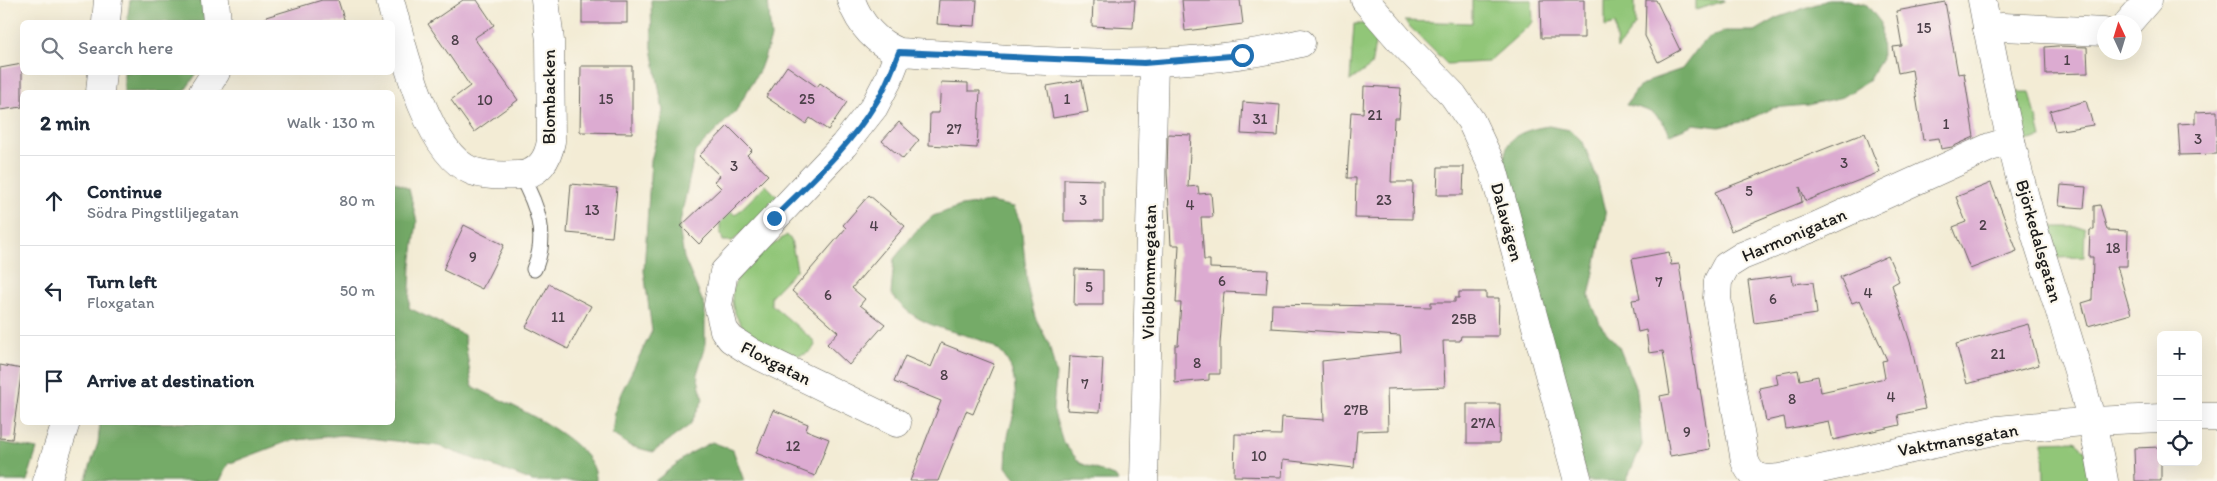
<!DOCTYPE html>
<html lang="en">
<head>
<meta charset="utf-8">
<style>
	:root { --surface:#fff; --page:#f6f6f7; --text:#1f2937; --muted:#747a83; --line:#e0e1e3 }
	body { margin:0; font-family:Itim,sans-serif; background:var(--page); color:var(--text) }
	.controls { position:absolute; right:15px; bottom:15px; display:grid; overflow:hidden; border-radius:8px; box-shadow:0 5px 20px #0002 }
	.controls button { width:45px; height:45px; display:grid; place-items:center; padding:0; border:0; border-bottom:1px solid var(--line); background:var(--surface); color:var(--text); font:25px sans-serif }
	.compass { position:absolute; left:2097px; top:15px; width:45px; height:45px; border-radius:50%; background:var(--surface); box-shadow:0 5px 20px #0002; rotate:356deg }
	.stop { position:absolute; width:15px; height:15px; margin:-11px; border:4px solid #1f6fb2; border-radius:50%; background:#fff }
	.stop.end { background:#1f6fb2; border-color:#fff; box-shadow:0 1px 5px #0008 }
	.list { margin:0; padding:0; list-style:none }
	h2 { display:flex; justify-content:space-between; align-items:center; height:65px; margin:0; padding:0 20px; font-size:21px }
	h2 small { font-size:16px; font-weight:400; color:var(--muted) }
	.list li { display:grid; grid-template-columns:32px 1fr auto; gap:15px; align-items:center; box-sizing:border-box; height:90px; padding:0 20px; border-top:1px solid var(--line) }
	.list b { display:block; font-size:19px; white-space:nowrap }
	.list p { margin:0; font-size:16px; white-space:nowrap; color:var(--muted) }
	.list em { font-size:16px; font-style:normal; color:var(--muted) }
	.icon { flex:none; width:28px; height:28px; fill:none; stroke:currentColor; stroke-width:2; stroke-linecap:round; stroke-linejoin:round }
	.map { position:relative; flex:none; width:2217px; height:481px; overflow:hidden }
	.search { position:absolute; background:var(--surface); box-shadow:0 5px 20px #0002; left:20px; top:20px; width:375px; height:55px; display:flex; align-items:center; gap:12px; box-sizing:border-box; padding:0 18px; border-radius:8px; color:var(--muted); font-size:19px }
	.panel { position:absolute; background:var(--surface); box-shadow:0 5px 20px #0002; left:20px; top:90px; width:375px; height:335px; border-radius:8px }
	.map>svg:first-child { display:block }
</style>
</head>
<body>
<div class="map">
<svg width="2217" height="481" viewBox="0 0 2217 481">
	<rect width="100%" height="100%" fill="#fbf7ec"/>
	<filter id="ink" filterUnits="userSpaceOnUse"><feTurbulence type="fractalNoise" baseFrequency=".02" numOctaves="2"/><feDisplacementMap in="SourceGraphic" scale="10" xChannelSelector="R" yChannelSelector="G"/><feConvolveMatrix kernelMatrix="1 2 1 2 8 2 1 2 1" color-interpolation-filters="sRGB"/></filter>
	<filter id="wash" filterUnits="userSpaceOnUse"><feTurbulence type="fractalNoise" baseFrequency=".0096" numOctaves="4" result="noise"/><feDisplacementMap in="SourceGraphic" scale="20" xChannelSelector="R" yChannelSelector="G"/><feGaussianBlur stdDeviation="1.12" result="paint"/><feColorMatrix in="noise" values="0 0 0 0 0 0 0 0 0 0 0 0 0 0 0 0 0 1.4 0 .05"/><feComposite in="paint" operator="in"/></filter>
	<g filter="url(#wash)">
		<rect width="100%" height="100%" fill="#f3ecd5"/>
		<!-- green -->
		<g fill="#91c678" stroke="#56714a">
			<path d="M1472,0H1532L1533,22L1488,62L1447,64L1404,21L1472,23Z"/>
			<path d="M1605,0H1635V25L1617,49L1615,24L1605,27Z"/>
			<path d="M1696,0H1724V1L1696,10Z"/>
			<path d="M1354,24H1369L1377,33L1371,66L1350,81Z"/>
			<path d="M2016,92H2030L2041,137L2026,141Z"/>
			<path d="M766,185L779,198L733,241H723L720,230V210L727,208L735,215Z"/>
			<path d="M2049,227H2085L2084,257L2057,258Z"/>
			<path d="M787,235L791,240L797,269L771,296V304L813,340L815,345C798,380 701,322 742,272C754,256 771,246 787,235Z"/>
			<path d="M2075,441L2085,450L2090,481H2044L2043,442Z"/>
		</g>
		<!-- forest -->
		<g fill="#74ab68" stroke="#486442">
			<path d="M130,0H202L205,22H127Z"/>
			<path d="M651,0H768L771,38L760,69L736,111L695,152L679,227L684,258L705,307V348L697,374L703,400L690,425L653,452L630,446L612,434L615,411L621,393L652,331L644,271L651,161L663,111L652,48Z"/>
			<path d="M1828,0H1848L1867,5L1881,23L1882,59L1868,81L1843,97L1807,105L1773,108L1745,121L1719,127L1694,124L1670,134C1661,114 1646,108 1626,105L1638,88L1653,79L1682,69L1701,44L1712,36L1725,31H1755L1779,17Z"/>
			<path d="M124,73V72L197,73L184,92H124Z"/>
			<path d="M1549,126L1570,130L1583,142L1597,179L1606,215L1589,296L1601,326L1619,347L1637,392L1642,445L1626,481H1587L1508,200C1504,155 1494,134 1549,126Z"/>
			<path d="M393,181L409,189L417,222L411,265L409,308L464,335L472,386C503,402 599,440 596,481H533L439,446L342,435L289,441L228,464L220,481H85L98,443L100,423L392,422Z"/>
			<path d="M990,202L1014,207L1021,224L1028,290L1035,317L1049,344L1056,374L1053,410L1063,442L1080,463L1116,477L1118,481H1018L1006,467C1007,457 1006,446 1008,436C1010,426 1014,416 1015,406C1020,324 960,346 913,315C905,310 897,301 891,294L894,259L916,231L933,216L961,206Z"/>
			<path d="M0,442L37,449L27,481H0Z"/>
			<path d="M712,442L733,450L744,481H655L689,454Z"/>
		</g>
		<g id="blocks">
			<!-- building -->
			<g fill="#dcabd1">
				<path d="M322,0H338L345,22H267L266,17Z"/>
				<path d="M463,0H477L494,25L474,38L518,100L474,132L451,100L470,86L428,24Z"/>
				<rect x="582" y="0" width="45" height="23"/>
				<path d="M939,0H977L975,26L937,24Z"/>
				<path d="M1093,0H1135L1133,28L1092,26Z"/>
				<path d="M1182,0H1240L1243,24L1185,31Z"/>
				<path d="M1540,0H1584V38H1541Z"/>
				<path d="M1646,0H1656L1680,50L1658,62L1645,36Z"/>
				<path d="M1945,2L1958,74L1964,73L1974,137L1952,147L1941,149L1939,138L1923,140L1912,70L1898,73L1893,47L1902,46L1896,11Z"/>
				<path d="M2057,46L2087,47L2088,73L2046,74L2045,47Z"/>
				<path d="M22,64V107L0,110V68Z"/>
				<path d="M581,66H632V133L580,132Z"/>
				<path d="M787,66L817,87L820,83L847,102L828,130L810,118L806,124L766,97Z"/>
				<path d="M1082,80L1088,112L1053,118L1047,86Z"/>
				<path d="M941,82L968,83V91H980L977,148L929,145L930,113H939Z"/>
				<path d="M1364,86L1401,88L1399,118H1394L1391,182H1413L1412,219L1355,218L1356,178H1347L1351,112L1363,113Z"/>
				<path d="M2086,101L2093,125L2055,131L2050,111Z"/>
				<path d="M1243,102L1280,105L1278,136L1241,134Z"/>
				<path d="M2217,111V154L2180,155L2178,124L2195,123V112Z"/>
				<path d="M899,122L919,140L903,159L882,141Z"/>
				<path d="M728,126L752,150L747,155L768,175L699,244L681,226L721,188L714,181L720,176L699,156Z"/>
				<path d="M1865,133L1880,172L1806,201L1800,187L1802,202L1731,231L1715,192Z"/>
				<path d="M1168,134L1191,135L1188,187L1198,186L1199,194L1211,193L1213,217H1201L1204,260H1210V268L1268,270L1266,294L1224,292L1220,344V374H1209V380L1175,383V345H1178L1181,303H1176L1179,245H1171L1167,172Z"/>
				<path d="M1438,167H1464L1463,195H1437Z"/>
				<path d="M1064,179L1103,180V221H1064Z"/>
				<path d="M1991,183L2017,251L1970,269L1953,227L1966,222L1956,197Z"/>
				<path d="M571,184L617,188L612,237L567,233Z"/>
				<path d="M2061,185L2086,187L2084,208L2059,206Z"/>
				<path d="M869,195L905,226L852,288L865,299L860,305L885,324L849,365L827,344L838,332L792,291L846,228L843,225Z"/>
				<path d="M2100,205L2107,230L2128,231L2127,266H2117L2131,314L2088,326L2082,303L2092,300L2093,257H2089L2090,230H2094V206Z"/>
				<path d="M464,225L504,245L482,289L443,270Z"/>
				<path d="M1669,252L1671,265L1679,264L1698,389H1700L1710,449L1670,456L1660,396L1670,394L1663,351L1649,353L1646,330L1638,332L1632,300L1640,299L1632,259Z"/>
				<path d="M1888,256L1899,281L1892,285L1911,345L1925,409L1898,415L1900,425L1833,440L1829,421L1786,429L1784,417L1766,421L1759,388L1778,384L1776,374L1798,370L1800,380L1818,376L1821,392L1885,378L1882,361L1887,360L1860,300L1852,303L1840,277Z"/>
				<path d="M1075,269L1103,270V305H1074Z"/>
				<path d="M1792,275L1793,284L1813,282L1817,314L1754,323L1748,281Z"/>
				<path d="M549,284L591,306L568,349L526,327Z"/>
				<path d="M1459,292H1486V298H1499L1498,336H1461L1460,341H1443L1445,387L1387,389L1388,430L1357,431L1354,468L1283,460L1282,477L1234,476L1235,434L1281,435L1282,417L1324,420L1322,361L1401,352L1400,336L1271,328L1272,304L1431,307V302H1455V298H1459Z"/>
				<path d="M2028,324L2039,365L1967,384L1956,344Z"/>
				<path d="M941,343L994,364L973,414L966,411L938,481H910L941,401L894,382L905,356L931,367Z"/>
				<path d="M1070,356L1103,358L1100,412L1067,410Z"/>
				<path d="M0,365L22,369L12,439L0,438Z"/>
				<path d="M1467,404H1500L1499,443H1467Z"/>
				<path d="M773,410L808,424L806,430L829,439L815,476L756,453Z"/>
				<path d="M2161,447V481H2135L2134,448Z"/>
			</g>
		</g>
	</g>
	<g filter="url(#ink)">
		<use href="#blocks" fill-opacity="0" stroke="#67655d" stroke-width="1"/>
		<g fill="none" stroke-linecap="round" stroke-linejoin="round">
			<!-- service casing -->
			<g stroke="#67655d" stroke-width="17">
				<path id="service" d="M521,176C537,205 549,236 534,269"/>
			</g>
			<!-- minor casing -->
			<g stroke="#67655d" stroke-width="29">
				<g id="minor">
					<path d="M215,0L217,22"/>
					<path d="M390,0C402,45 426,153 472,171C486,176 503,176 518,175C539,175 548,159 551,141L550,41L545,0"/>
					<path d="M851,0C860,25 875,42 899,52C1030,60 1173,75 1301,43"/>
					<path d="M1365,0L1398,38L1453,95L1471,121L1493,168L1578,481"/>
					<path d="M1982,0C1997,80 2013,159 2036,236C2061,318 2090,397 2104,481"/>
					<path d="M2129,22L2148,0"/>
					<path d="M1987,29L2003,27L2104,32"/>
					<path d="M203,92L216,72"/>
					<path d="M2011,141L1990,147L1812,228L1742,256L1726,266L1718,281L1717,298L1745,461C1751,479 1763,480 1780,478L1998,430L2093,421L2161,418"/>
					<path d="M2198,417H2217"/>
					<path d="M897,423L751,352L731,339L724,330L718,305L724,272L844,145L874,107L888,80L899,52"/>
					<path d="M1144,481L1154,63"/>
				</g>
			</g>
			<!-- tertiary casing -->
			<g stroke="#67655d" stroke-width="29">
				<g id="tertiary">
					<path d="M106,22L108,0"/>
					<path d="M100,92L102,72"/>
					<path d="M47,481L66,422"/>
				</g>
			</g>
			<!-- service -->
			<use href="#service" stroke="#fff" stroke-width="15"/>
			<!-- minor -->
			<use href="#minor" stroke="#fff" stroke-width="28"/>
			<!-- tertiary -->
			<use href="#tertiary" stroke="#fff" stroke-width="28"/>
		</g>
	</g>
	<g fill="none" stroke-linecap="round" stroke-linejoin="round" filter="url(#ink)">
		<!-- route -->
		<path stroke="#1f6fb2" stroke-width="6" d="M774,218C809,183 849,147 875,104C886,88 892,70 899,52L1144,63L1242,55"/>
	</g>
	<g text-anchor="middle" stroke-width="4.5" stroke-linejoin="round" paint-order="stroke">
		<!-- number labels -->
		<g font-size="15" fill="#4c4049">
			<text x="1924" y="33">15</text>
			<text x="455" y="45">8</text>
			<text x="2067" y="65">1</text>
			<text x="606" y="104">15</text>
			<text x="807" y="104">25</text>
			<text x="1067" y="104">1</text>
			<text x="485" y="105">10</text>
			<text x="1375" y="120">21</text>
			<text x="1260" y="124">31</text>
			<text x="1946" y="129">1</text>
			<text x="954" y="134">27</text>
			<text x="2198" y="144">3</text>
			<text x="1844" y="168">3</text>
			<text x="734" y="171">3</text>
			<text x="1749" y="196">5</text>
			<text x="1083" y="205">3</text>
			<text x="1384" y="205">23</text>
			<text x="1190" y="210">4</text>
			<text x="592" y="215">13</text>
			<text x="1983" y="230">2</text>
			<text x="874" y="231">4</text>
			<text x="2113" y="253">18</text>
			<text x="473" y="262">9</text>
			<text x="1222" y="286">6</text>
			<text x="1659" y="287">7</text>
			<text x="1089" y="292">5</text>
			<text x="1868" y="298">4</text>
			<text x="828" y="300">6</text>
			<text x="1773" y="304">6</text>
			<text x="558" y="322">11</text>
			<text x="1464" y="324">25B</text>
			<text x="1998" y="359">21</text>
			<text x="1197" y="368">8</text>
			<text x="944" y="380">8</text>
			<text x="1085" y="389">7</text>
			<text x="1891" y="402">4</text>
			<text x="1792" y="404">8</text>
			<text x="1356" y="415">27B</text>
			<text x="1483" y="428">27A</text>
			<text x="1687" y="437">9</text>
			<text x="793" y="451">12</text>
			<text x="1259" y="461">10</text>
		</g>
		<!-- street labels -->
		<g font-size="18" fill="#1c1c1c" stroke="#fbf7ec">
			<text transform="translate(549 97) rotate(-90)" y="6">Blombacken</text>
			<text transform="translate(1507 222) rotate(75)" y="6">Dalavägen</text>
			<text transform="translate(1794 235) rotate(-23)" y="6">Harmonigatan</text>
			<text transform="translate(2039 241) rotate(74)" y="6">Björkedalsgatan</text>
			<text transform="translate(1149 272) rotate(-89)" y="6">Violblommegatan</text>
			<text transform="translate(776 363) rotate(27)" y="6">Floxgatan</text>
			<text transform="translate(1958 440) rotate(-10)" y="6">Vaktmansgatan</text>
		</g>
	</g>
</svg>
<div class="controls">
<button>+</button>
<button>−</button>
<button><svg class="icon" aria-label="locate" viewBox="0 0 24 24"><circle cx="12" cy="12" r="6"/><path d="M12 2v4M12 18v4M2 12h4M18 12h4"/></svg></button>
</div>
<svg class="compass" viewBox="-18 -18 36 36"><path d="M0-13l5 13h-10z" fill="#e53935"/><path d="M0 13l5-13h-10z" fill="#747a83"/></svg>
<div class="stop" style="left:1242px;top:55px"></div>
<div class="stop end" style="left:774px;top:218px"></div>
<div class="search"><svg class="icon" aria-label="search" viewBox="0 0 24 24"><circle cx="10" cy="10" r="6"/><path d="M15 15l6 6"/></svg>Search here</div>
<section class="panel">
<h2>2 min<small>Walk · 130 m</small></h2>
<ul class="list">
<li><svg class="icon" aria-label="ahead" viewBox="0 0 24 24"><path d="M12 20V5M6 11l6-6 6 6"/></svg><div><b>Continue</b><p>Södra Pingstliljegatan</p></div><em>80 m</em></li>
<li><svg class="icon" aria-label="left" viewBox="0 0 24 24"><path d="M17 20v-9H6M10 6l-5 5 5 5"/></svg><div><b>Turn left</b><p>Floxgatan</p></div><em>50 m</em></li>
<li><svg class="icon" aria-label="arrive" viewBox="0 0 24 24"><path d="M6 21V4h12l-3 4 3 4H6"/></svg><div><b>Arrive at destination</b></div></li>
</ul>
</section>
</div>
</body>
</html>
